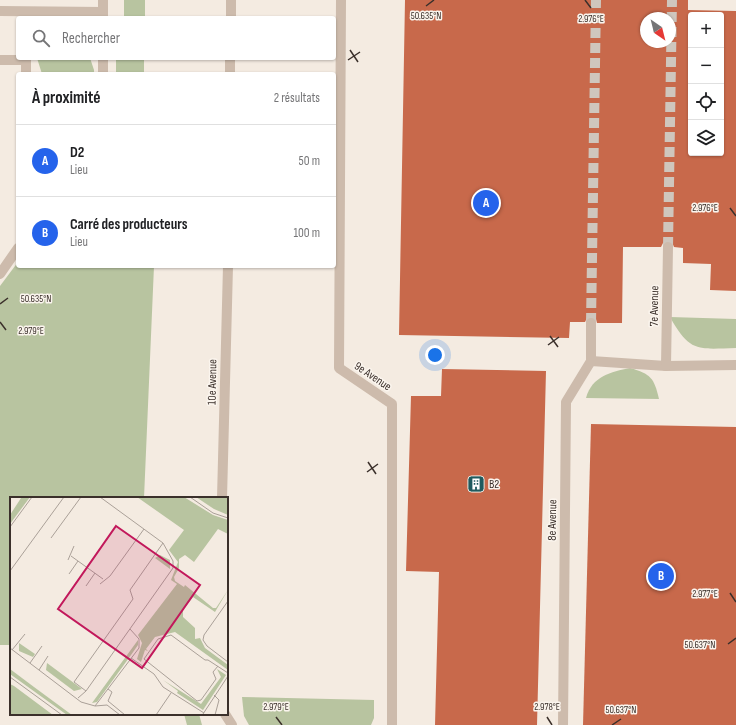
<!DOCTYPE html>
<html lang="fr">
<head>
<meta charset="utf-8">
<style>
	:root { --surface:#fff; --page:#f2f2f2; --text:#202124; --muted:#757577; --line:#e0e0e0; --accent:#2563eb }
	body { margin:0; font-family:"Sofia Sans Condensed",sans-serif; background:var(--page); color:var(--text) }
	.controls { position:absolute; right:12px; top:12px; display:grid; overflow:hidden; border-radius:4px; box-shadow:0 1px 3px #0004 }
	.controls button { width:36px; height:36px; display:grid; place-items:center; padding:0; border:0; border-bottom:1px solid var(--line); background:var(--surface); color:var(--text); font:20px sans-serif }
	.compass { position:absolute; left:640px; top:12px; width:36px; height:36px; border-radius:50%; background:var(--surface); box-shadow:0 1px 3px #0004; rotate:145deg }
	.you { position:absolute; left:435px; top:355px; width:14px; height:14px; margin:-10px; border:3px solid #fff; border-radius:50%; background:#1a73e8; box-shadow:0 0 0 6px #1a73e833 }
	.badge { display:grid; place-items:center; width:26px; height:26px; border-radius:50%; background:var(--accent); color:#fff; font-size:13px; font-weight:700 }
	.pin { position:absolute; translate:-50% -50%; border:2px solid #fff; box-shadow:0 1px 4px #0006 }
	.list { margin:0; padding:0; list-style:none }
	h2 { display:flex; justify-content:space-between; align-items:center; height:52px; margin:0; padding:0 16px; font-size:17px }
	h2 small { font-size:13px; font-weight:400; color:var(--muted) }
	.list li { display:grid; grid-template-columns:26px 1fr auto; gap:12px; align-items:center; box-sizing:border-box; height:72px; padding:0 16px; border-top:1px solid var(--line) }
	.list b { display:block; font-size:15px; white-space:nowrap }
	.list p { margin:0; font-size:13px; white-space:nowrap; color:var(--muted) }
	.list em { font-size:13px; font-style:normal; color:var(--muted) }
	.icon { flex:none; width:22px; height:22px; fill:none; stroke:currentColor; stroke-width:2; stroke-linecap:round; stroke-linejoin:round }
	.map { position:relative; flex:none; width:736px; height:725px; overflow:hidden }
	.search { position:absolute; background:var(--surface); box-shadow:0 1px 3px #0004; left:16px; top:16px; width:320px; height:44px; display:flex; align-items:center; gap:10px; box-sizing:border-box; padding:0 14px; border-radius:4px; color:var(--muted); font-size:15px }
	.panel { position:absolute; background:var(--surface); box-shadow:0 1px 3px #0004; left:16px; top:72px; width:320px; height:196px; border-radius:4px }
	.map>svg:first-child { display:block }
</style>
</head>
<body>
<div class="map">
<svg width="736" height="725" viewBox="0 0 736 725">
	<rect width="100%" height="100%" fill="#f4ebe1"/>
	<!-- green -->
	<g fill="#b8c4a0">
		<rect x="124" y="0" width="21" height="18"/>
		<path d="M37,58H90L94,70V74H42Z"/>
		<rect x="116" y="58" width="28" height="16"/>
		<path d="M18,262V266H154L144,498H11V645H0V286Z"/>
		<path d="M670,317L736,319V348C698,349 690,353 670,317Z"/>
		<path d="M630,368C651,374 654,378 659,399L586,398C592,376 611,372 630,368Z"/>
		<path d="M242,697L374,700V718L371,725H249L244,716Z"/>
		<path d="M184,714H199L202,725H187Z"/>
	</g>
	<!-- building -->
	<g fill="#c8694b" fill-rule="evenodd">
		<path d="M405,0H688V10L736,11V291L710,290L711,264L683,263V248L674,247L672,242L668,241L663,243L661,247H623L622,323H597L596,319L591,317L587,318L585,322H570L569,338L399,335ZM691,15H721V153H691ZM646,18H670V42H646Z"/>
		<path d="M442,369L546,371L537,725H435L439,572L406,571L411,396H441Z"/>
		<path d="M591,424L736,427V725H583Z"/>
	</g>
	<g fill="none" stroke-linecap="round" stroke-linejoin="round">
		<!-- minor-tunnel -->
		<g stroke="#cfc6bd" stroke-width="10" stroke-dasharray="10 5" stroke-linecap="butt">
			<path d="M668,247L672,0"/>
			<path d="M591,323L596,0"/>
		</g>
		<!-- minor -->
		<g stroke="#cdbbac" stroke-width="10">
			<path d="M341,0L339,368L392,404V725"/>
			<path d="M0,11L103,12"/>
			<path d="M103,18V0"/>
			<path d="M231,18V0"/>
			<path d="M0,60H26V74"/>
			<path d="M103,74V58"/>
			<path d="M230,74V58"/>
			<path d="M0,274L18,248"/>
			<path d="M591,361L666,366L736,365"/>
			<path d="M666,366L668,247"/>
			<path d="M222,498L228,266"/>
			<path d="M225,714L232,725"/>
			<path d="M563,725L566,402L591,361V323"/>
		</g>
	</g>
	<!-- ticks -->
	<path fill="none" stroke="#3b302b" stroke-width="1.5" d="M585,0L591,8M426,6L434,0M350,50L358,62M348,60L360,52M730,208L736,216M0,304L8,298M0,322L6,330M550,336L558,347M548,345L559,337M368,462L376,474M367,472L378,464M730,593L736,602M728,644L736,638M276,717L282,725M547,717L552,725M612,725L621,719"/>
	<!-- icons -->
	<defs>
		<g id="building-square" transform="scale(0.9)"><rect x="-9" y="-9" width="18" height="18" rx="4" fill="#1f5a5e" stroke="#fbf5ee"/><path d="M-4-6H4V6H1V3H-1V6H-4ZM-2.5-4.3h1.7v1.8h-1.7ZM.8-4.3h1.7v1.8H.8ZM-2.5-1h1.7V.8h-1.7ZM.8-1h1.7V.8H.8Z" fill="#fff"/></g>
	</defs>
	<g fill-rule="evenodd">
		<use href="#building-square" x="476" y="484"/>
	</g>
	<g text-anchor="middle" stroke-width="3" stroke-linejoin="round" paint-order="stroke">
		<!-- street labels -->
		<g font-size="12" fill="#3b302b" stroke="#fbf5ee">
			<text transform="translate(654 306) rotate(-89)" y="4">7e Avenue</text>
			<text transform="translate(373 376) rotate(34)" y="4">9e Avenue</text>
			<text transform="translate(212 382) rotate(-89)" y="4">10e Avenue</text>
			<text transform="translate(552 520) rotate(-89)" y="4">8e Avenue</text>
		</g>
		<!-- poi labels -->
		<g font-size="12" fill="#3b302b" stroke="#fbf5ee" text-anchor="start">
			<text x="489" y="488">B2</text>
		</g>
	</g>
	<!-- overview -->
	<g transform="translate(10 497)">
		<rect width="218" height="218" fill="#f4ebe1"/>
		<path d="M20,0L0,27V18L11,1ZM127,0H174L203,18L218,23V37L208,32L184,65L175,58L169,62V71L164,80L165,84L174,90L175,88L203,111H206L218,93L205,115L183,100L173,113V120L185,131V142L190,141L195,151L218,168V173L165,135L145,140L136,152L138,154L135,153L131,165L127,162L132,146L128,138L167,87L161,83L168,65L159,53L174,33ZM186,0H218V18L204,12ZM150,58L160,63V72L145,61ZM128,143V148L121,158L87,205L82,206ZM9,146L25,157L23,160L9,154ZM37,166L72,192L64,194L36,173ZM0,172L24,190L62,218H57L0,177ZM207,172L216,178L193,213L167,196L168,194L153,183L191,207L211,180ZM0,187L4,189L43,218H0Z" fill="#b8c4a0"/>
		<path fill="none" stroke="#aaa098" stroke-width="1" d="M180,0L203,16L218,21M0,30L22,0M41,41L71,0M61,59L93,82M58,63L64,49M0,74L54,0M59,77L68,64M90,87L100,79L134,32M76,89L85,76M218,104L194,138L193,143L197,149L218,165M0,151L71,205L85,209L97,208L110,218M2,153L15,137M121,161L144,177L153,190L194,216M20,166L32,149M208,169L203,175L206,182L191,203L187,204L134,162L148,142L161,138L195,163H198L218,176M29,173L38,159M0,180L52,218M98,192L102,195L98,204L115,218M76,194L64,185L123,102L120,93L153,46M204,198L209,203L205,218M68,201L76,194L163,71V64L153,46L90,0M85,209L129,151V142L120,132M193,217L218,179M146,218L161,196"/>
		<path fill="#c2185b" fill-opacity="0.15" stroke="#c2185b" stroke-width="2" d="M106,29L190,88L132,171L48,112Z"/>
		<rect width="218" height="218" fill="none" stroke="#3b302b" stroke-width="2"/>
	</g>
	<g font-size="10" text-anchor="middle" fill="#3b302b" stroke="#fbf5ee" stroke-width="3" stroke-linejoin="round" paint-order="stroke">
		<text x="426" y="19">50.635°N</text>
		<text x="591" y="22">2.976°E</text>
		<text x="705" y="211">2.976°E</text>
		<text x="36" y="302">50.635°N</text>
		<text x="31" y="334">2.979°E</text>
		<text x="705" y="597">2.977°E</text>
		<text x="700" y="648">50.637°N</text>
		<text x="276" y="710">2.979°E</text>
		<text x="547" y="710">2.978°E</text>
		<text x="621" y="713">50.637°N</text>
	</g>
</svg>
<div class="controls">
<button>+</button>
<button>−</button>
<button><svg class="icon" aria-label="locate" viewBox="0 0 24 24"><circle cx="12" cy="12" r="6"/><path d="M12 2v4M12 18v4M2 12h4M18 12h4"/></svg></button>
<button><svg class="icon" aria-label="layers" viewBox="0 0 24 24"><path d="M12 4l9 5-9 5-9-5zM3 14l9 5 9-5"/></svg></button>
</div>
<svg class="compass" viewBox="-18 -18 36 36"><path d="M0-13l5 13h-10z" fill="#e53935"/><path d="M0 13l5-13h-10z" fill="#757577"/></svg>
<div class="you"></div>
<div class="pin badge" style="left:486px;top:203px">A</div>
<div class="pin badge" style="left:661px;top:576px">B</div>
<div class="search"><svg class="icon" aria-label="search" viewBox="0 0 24 24"><circle cx="10" cy="10" r="6"/><path d="M15 15l6 6"/></svg>Rechercher</div>
<section class="panel">
<h2>À proximité<small>2 résultats</small></h2>
<ul class="list">
<li><span class="badge">A</span><div><b>D2</b><p>Lieu</p></div><em>50 m</em></li>
<li><span class="badge">B</span><div><b>Carré des producteurs</b><p>Lieu</p></div><em>100 m</em></li>
</ul>
</section>
</div>
</body>
</html>
